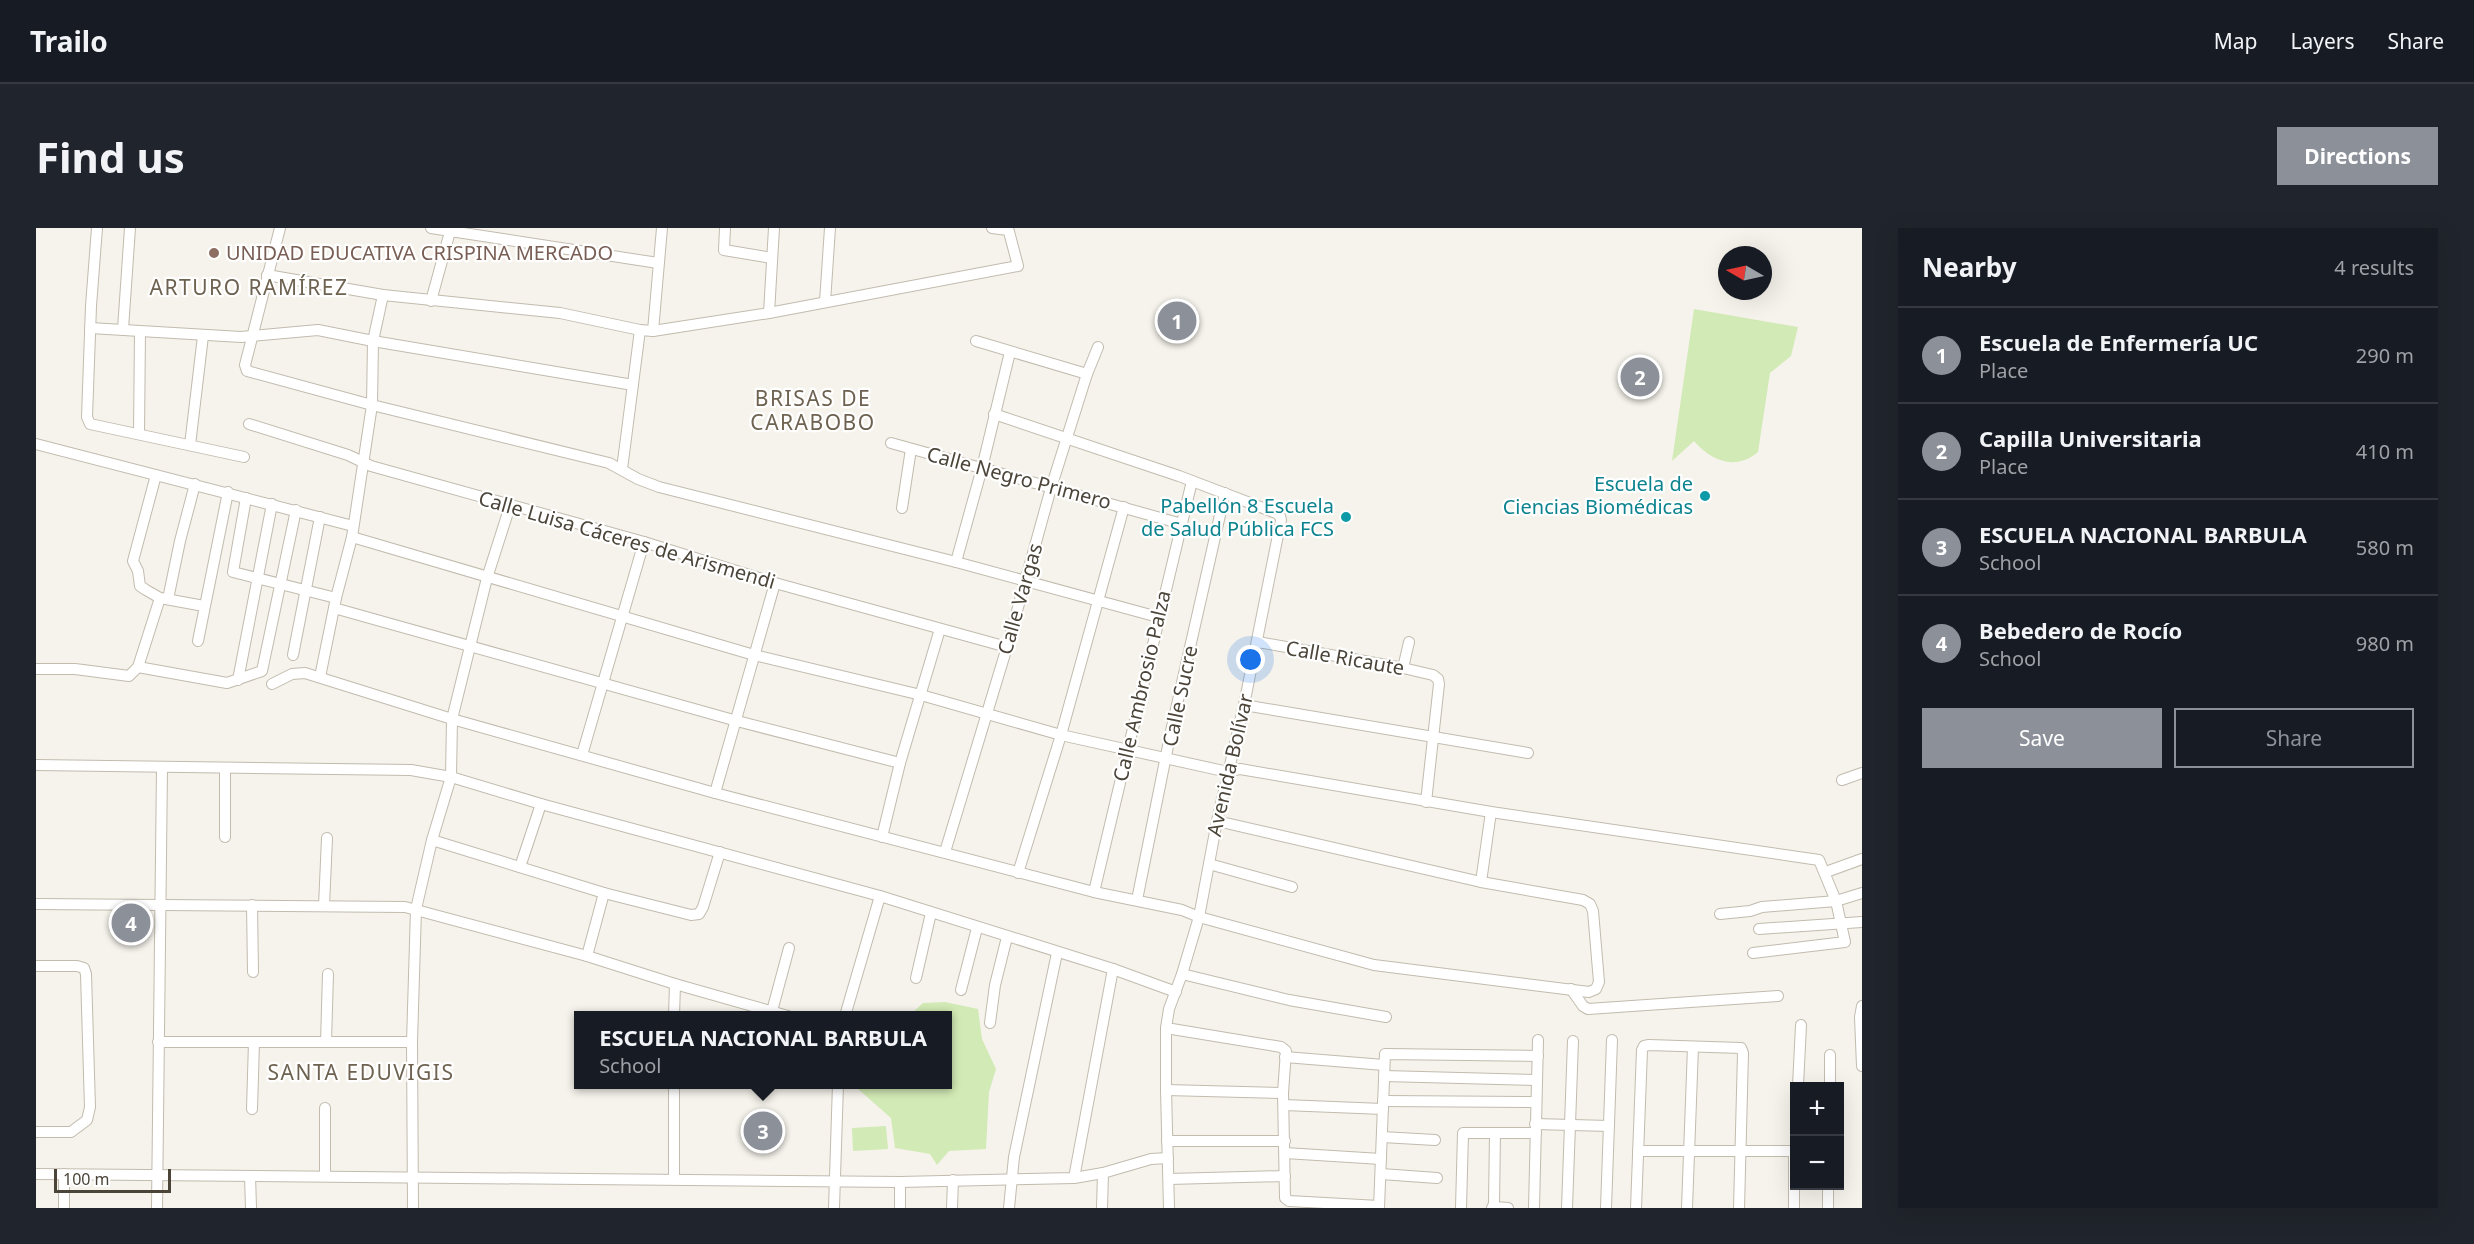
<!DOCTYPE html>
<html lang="en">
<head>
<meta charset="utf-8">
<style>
	:root { --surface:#171b24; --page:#20242c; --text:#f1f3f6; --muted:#9ea1a6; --line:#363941; --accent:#8c9099 }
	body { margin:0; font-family:"Noto Sans",sans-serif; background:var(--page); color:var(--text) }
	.controls { position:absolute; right:18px; bottom:18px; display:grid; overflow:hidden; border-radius:0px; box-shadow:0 6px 24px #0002 }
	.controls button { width:54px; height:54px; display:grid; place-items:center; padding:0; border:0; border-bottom:2px solid var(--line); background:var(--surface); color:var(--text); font:30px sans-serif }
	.compass { position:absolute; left:1682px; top:18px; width:54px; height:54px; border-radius:50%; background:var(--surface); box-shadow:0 6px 24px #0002; rotate:279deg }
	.scale { position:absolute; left:18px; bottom:15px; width:117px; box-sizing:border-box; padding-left:6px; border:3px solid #4b4439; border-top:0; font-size:16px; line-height:21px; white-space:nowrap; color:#4b4439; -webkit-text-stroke:4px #fff; paint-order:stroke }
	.you { position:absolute; left:1215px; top:432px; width:21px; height:21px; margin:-15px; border:4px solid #fff; border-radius:50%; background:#1a73e8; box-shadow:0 0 0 9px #1a73e833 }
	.badge { display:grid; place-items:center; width:39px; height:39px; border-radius:50%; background:var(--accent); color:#fff; font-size:20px; font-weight:700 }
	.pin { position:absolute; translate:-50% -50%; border:3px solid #fff; box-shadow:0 2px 6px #0006 }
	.popup { position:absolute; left:538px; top:783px; width:378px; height:78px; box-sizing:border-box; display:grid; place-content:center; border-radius:0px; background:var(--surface); filter:drop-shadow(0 2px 4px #0005); font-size:20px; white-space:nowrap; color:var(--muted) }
	.popup b { font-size:22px; color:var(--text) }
	.popup::after { content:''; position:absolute; left:50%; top:100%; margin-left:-12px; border:12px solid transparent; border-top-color:var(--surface) }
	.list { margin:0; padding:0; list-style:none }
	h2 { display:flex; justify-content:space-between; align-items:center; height:78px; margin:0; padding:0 24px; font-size:26px }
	h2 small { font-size:20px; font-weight:400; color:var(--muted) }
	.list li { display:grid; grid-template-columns:39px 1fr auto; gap:18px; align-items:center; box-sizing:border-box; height:96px; padding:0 24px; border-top:2px solid var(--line) }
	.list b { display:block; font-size:22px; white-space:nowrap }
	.list p { margin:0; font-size:20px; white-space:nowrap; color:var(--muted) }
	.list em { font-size:20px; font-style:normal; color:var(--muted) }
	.actions { display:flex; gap:12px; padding:18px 24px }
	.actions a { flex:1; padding:14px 0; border:2px solid var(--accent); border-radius:0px; text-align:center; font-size:21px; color:var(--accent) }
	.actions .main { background:var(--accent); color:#fff }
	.map { position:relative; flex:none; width:1826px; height:980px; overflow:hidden; border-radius:0px }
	header { display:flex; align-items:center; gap:36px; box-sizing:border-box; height:84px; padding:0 30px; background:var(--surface); border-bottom:2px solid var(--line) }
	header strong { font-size:28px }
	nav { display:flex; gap:33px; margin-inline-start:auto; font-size:21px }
	.intro { display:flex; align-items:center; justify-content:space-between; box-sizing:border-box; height:144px; padding:0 36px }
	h1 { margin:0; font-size:42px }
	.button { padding:15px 27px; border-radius:0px; background:var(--accent); color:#fff; font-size:21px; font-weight:700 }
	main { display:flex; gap:36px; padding:0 36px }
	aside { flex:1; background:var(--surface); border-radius:0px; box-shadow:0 6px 24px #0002 }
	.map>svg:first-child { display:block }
</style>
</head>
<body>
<header>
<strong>Trailo</strong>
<nav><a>Map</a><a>Layers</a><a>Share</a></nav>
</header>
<div class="intro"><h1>Find us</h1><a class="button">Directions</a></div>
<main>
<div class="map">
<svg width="1826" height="980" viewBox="0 0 1826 980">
	<rect width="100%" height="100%" fill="#f6f3ec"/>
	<!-- green -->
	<g fill="#d2eab5">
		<path d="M1658,81L1762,99L1755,128L1734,145L1722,224C1700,243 1675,233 1658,213L1636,233Z"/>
		<path d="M909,774L942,781L946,811L960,841L953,864L950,921L913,923L901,937L894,926L859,920L855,890L822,861L823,857L912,856V788L874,787L887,775Z"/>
		<path d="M850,898L852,921L817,923L816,900Z"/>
	</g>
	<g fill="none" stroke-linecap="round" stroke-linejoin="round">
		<!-- minor casing -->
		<g stroke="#c2bbae" stroke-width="12">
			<g id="minor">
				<path d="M61,0L55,78L51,189L54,196L208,229"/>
				<path d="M244,0L209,137L211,143L336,177L573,235L602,251L623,259L920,334L1122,389"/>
				<path d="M395,0L622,35"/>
				<path d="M626,0L617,103L733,85L982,38L972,0"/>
				<path d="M689,0L688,22L736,30"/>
				<path d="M956,0L972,2"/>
				<path d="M231,47L347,67L524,85L604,102L617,103"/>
				<path d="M395,73L415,0"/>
				<path d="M789,74L794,0"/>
				<path d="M733,85L738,0"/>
				<path d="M54,100L205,109L282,102L337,113L597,157"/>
				<path d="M87,101L94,0"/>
				<path d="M940,113L1051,146"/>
				<path d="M958,186L1143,248L1240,285L1244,288L1245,292L1208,477L1181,593L1163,689L1146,746L1133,781L1130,800V862L1133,980"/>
				<path d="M213,196L312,227L335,238L608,314L739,355L971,419"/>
				<path d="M103,205L104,103"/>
				<path d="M855,215L1146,296"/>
				<path d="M0,216L317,298"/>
				<path d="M154,217L167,108"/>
				<path d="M586,241L604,102"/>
				<path d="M120,247L97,333L102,343L104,358L110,362L124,370L168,378"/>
				<path d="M210,270L197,344L300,370"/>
				<path d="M866,280L875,221"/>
				<path d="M316,309L718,427L885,467L1025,507L1192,544L1204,541L1455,584L1783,632L1800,673L1809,714L1717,725"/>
				<path d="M920,334L946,240L974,124"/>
				<path d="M132,371L144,313L159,256"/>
				<path d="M298,380L701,493L864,535"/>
				<path d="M162,413L192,264"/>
				<path d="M1222,414L1367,440L1397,447L1402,451L1403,456L1390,574"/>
				<path d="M257,427L284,289"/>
				<path d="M102,439L191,455L226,443L260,282"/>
				<path d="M1367,440L1373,414"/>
				<path d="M0,441H39L93,448L102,439L124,370"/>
				<path d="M284,449L300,370L316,309L336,177L337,113L347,67"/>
				<path d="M202,452L236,276"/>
				<path d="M236,456L256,446L269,445L416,491L679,565L1058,664L1146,682L1163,689L1338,737L1553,764L1560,761L1563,754L1557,683L1554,676L1547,672L1445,654L1181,593"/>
				<path d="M1208,477L1492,525"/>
				<path d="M546,527L608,314"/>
				<path d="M0,537L375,542L415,549L505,576L844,668L1077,741L1140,764"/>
				<path d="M189,540V609"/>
				<path d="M1806,552L1826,545"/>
				<path d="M679,565L739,355"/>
				<path d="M846,609L864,535L904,401"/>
				<path d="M396,612L568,665L655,687L663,686L667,679L684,624"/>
				<path d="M909,624L971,419L1015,260L1051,146L1062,119"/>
				<path d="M1173,636L1256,659"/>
				<path d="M484,639L505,576"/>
				<path d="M1790,644L1826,631"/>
				<path d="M982,645L1025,507L1088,279"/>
				<path d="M1445,654L1455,584"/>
				<path d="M1058,664L1156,253"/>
				<path d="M1101,672L1135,503L1189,265"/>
				<path d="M0,676L369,679L551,728L639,756L752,788"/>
				<path d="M216,677L217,744"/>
				<path d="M288,678L291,610"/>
				<path d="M1684,686L1714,683L1726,679L1800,673L1826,665"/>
				<path d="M1723,701L1826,694"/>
				<path d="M551,728L568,665"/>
				<path d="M0,738H41L48,740L50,746L54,879L51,892L35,904H0"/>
				<path d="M1146,746L1253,772L1350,789"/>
				<path d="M880,750L895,685"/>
				<path d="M1535,761L1547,778L1552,781L1742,768"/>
				<path d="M925,762L941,700"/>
				<path d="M1826,778L1824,789L1826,838"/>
				<path d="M736,783L753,720"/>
				<path d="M638,788L639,756"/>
				<path d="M809,788L844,668"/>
				<path d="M954,795L959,757L971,709"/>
				<path d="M1130,800L1245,819L1250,823L1247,865L1249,970L1253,973L1343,978"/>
				<path d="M122,814H376"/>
				<path d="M290,814L292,746"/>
				<path d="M1249,829L1348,837"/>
				<path d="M1348,848L1501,852"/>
				<path d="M638,856V950"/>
				<path d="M1762,858L1765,797"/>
				<path d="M1794,858V827"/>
				<path d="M1130,862L1247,865"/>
				<path d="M1347,873L1500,874"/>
				<path d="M1248,877L1347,881"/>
				<path d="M216,881L218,814"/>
				<path d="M1499,896L1573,898"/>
				<path d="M1346,909L1399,912"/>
				<path d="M1131,913H1249"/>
				<path d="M1602,923H1758"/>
				<path d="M1249,925L1345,931"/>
				<path d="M0,946L864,954L1038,950L1067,945L1115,931L1132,930"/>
				<path d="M1345,946L1401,950"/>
				<path d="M289,947V880"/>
				<path d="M214,948L215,980"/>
				<path d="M1038,950L1077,741"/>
				<path d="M1133,951L1249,948"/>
				<path d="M1792,958V980"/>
				<path d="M1458,979L1472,980"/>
				<path d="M28,980V946"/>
				<path d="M121,980L126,539"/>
				<path d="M377,980L376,814L380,681L396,612L415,549L416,491L451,350L474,278"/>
				<path d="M798,980L802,856"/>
				<path d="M864,980V954"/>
				<path d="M916,980L917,952"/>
				<path d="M973,980L978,929L1021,725"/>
				<path d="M1066,980L1067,945"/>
				<path d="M1343,980L1349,826L1502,828"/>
				<path d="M1425,980L1427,905H1500"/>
				<path d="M1456,980L1458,976L1459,905"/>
				<path d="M1498,980L1502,812"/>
				<path d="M1531,980L1537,813"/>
				<path d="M1570,980L1576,812"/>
				<path d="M1600,980L1606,822L1608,818L1613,817L1705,820L1707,825L1703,980"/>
				<path d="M1651,980L1657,819"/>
				<path d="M1758,980V922"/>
			</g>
		</g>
		<!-- minor -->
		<use href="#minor" stroke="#fff" stroke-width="10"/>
	</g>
	<!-- markers -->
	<circle fill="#8d6e63" stroke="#fff" stroke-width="2" cx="178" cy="25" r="6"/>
	<g fill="#0f9aa8" stroke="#fff" stroke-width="2">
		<circle cx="1669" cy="268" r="6"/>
		<circle cx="1310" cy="289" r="6"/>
	</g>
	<g text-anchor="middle" stroke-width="4.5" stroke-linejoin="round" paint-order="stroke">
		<!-- education labels -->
		<g font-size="20" fill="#785e54" stroke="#fff" text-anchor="start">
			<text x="190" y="32">UNIDAD EDUCATIVA CRISPINA MERCADO</text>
		</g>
		<!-- street labels -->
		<g font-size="20" fill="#4b4439" stroke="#fff">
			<text transform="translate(983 250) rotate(15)" y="7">Calle Negro Primero</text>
			<text transform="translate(591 312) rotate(16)" y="7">Calle Luisa Cáceres de Arismendi</text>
			<text transform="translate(984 371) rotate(-74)" y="7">Calle Vargas</text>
			<text transform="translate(1309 430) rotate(10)" y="7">Calle Ricaute</text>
			<text transform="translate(1106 458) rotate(-77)" y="7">Calle Ambrosio Palza</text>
			<text transform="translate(1144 468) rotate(-78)" y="7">Calle Sucre</text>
			<text transform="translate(1194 537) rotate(-77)" y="7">Avenida Bolívar</text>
		</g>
		<!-- culture labels -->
		<g font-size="20" fill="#0d838f" stroke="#fff" text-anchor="end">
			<text x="1657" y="263">Escuela de<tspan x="1657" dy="23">Ciencias Biomédicas</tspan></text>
			<text x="1298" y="285">Pabellón 8 Escuela<tspan x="1298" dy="23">de Salud Pública FCS</tspan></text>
		</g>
		<!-- neighbourhood labels -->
		<g font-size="21" letter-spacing="1.5" fill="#6e6250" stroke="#fff">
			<text x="213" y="67">ARTURO RAMÍREZ</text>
			<text x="777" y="178">BRISAS DE<tspan x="777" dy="24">CARABOBO</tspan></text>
			<text x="325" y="852">SANTA EDUVIGIS</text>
		</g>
	</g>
</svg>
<div class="controls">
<button>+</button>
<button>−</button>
</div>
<svg class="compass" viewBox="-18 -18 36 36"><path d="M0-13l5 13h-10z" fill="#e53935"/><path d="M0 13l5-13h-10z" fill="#9ea1a6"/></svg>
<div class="scale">100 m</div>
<div class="you"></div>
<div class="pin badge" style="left:1141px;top:93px">1</div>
<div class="pin badge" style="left:1604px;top:149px">2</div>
<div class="pin badge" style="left:727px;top:903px">3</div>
<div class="popup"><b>ESCUELA NACIONAL BARBULA</b>School</div>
<div class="pin badge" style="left:95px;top:695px">4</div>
</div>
<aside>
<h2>Nearby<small>4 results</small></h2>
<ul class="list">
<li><span class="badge">1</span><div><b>Escuela de Enfermería UC</b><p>Place</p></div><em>290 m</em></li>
<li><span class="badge">2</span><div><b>Capilla Universitaria</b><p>Place</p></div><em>410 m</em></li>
<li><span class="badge">3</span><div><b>ESCUELA NACIONAL BARBULA</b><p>School</p></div><em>580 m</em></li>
<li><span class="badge">4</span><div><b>Bebedero de Rocío</b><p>School</p></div><em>980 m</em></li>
</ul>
<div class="actions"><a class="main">Save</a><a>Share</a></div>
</aside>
</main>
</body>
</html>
